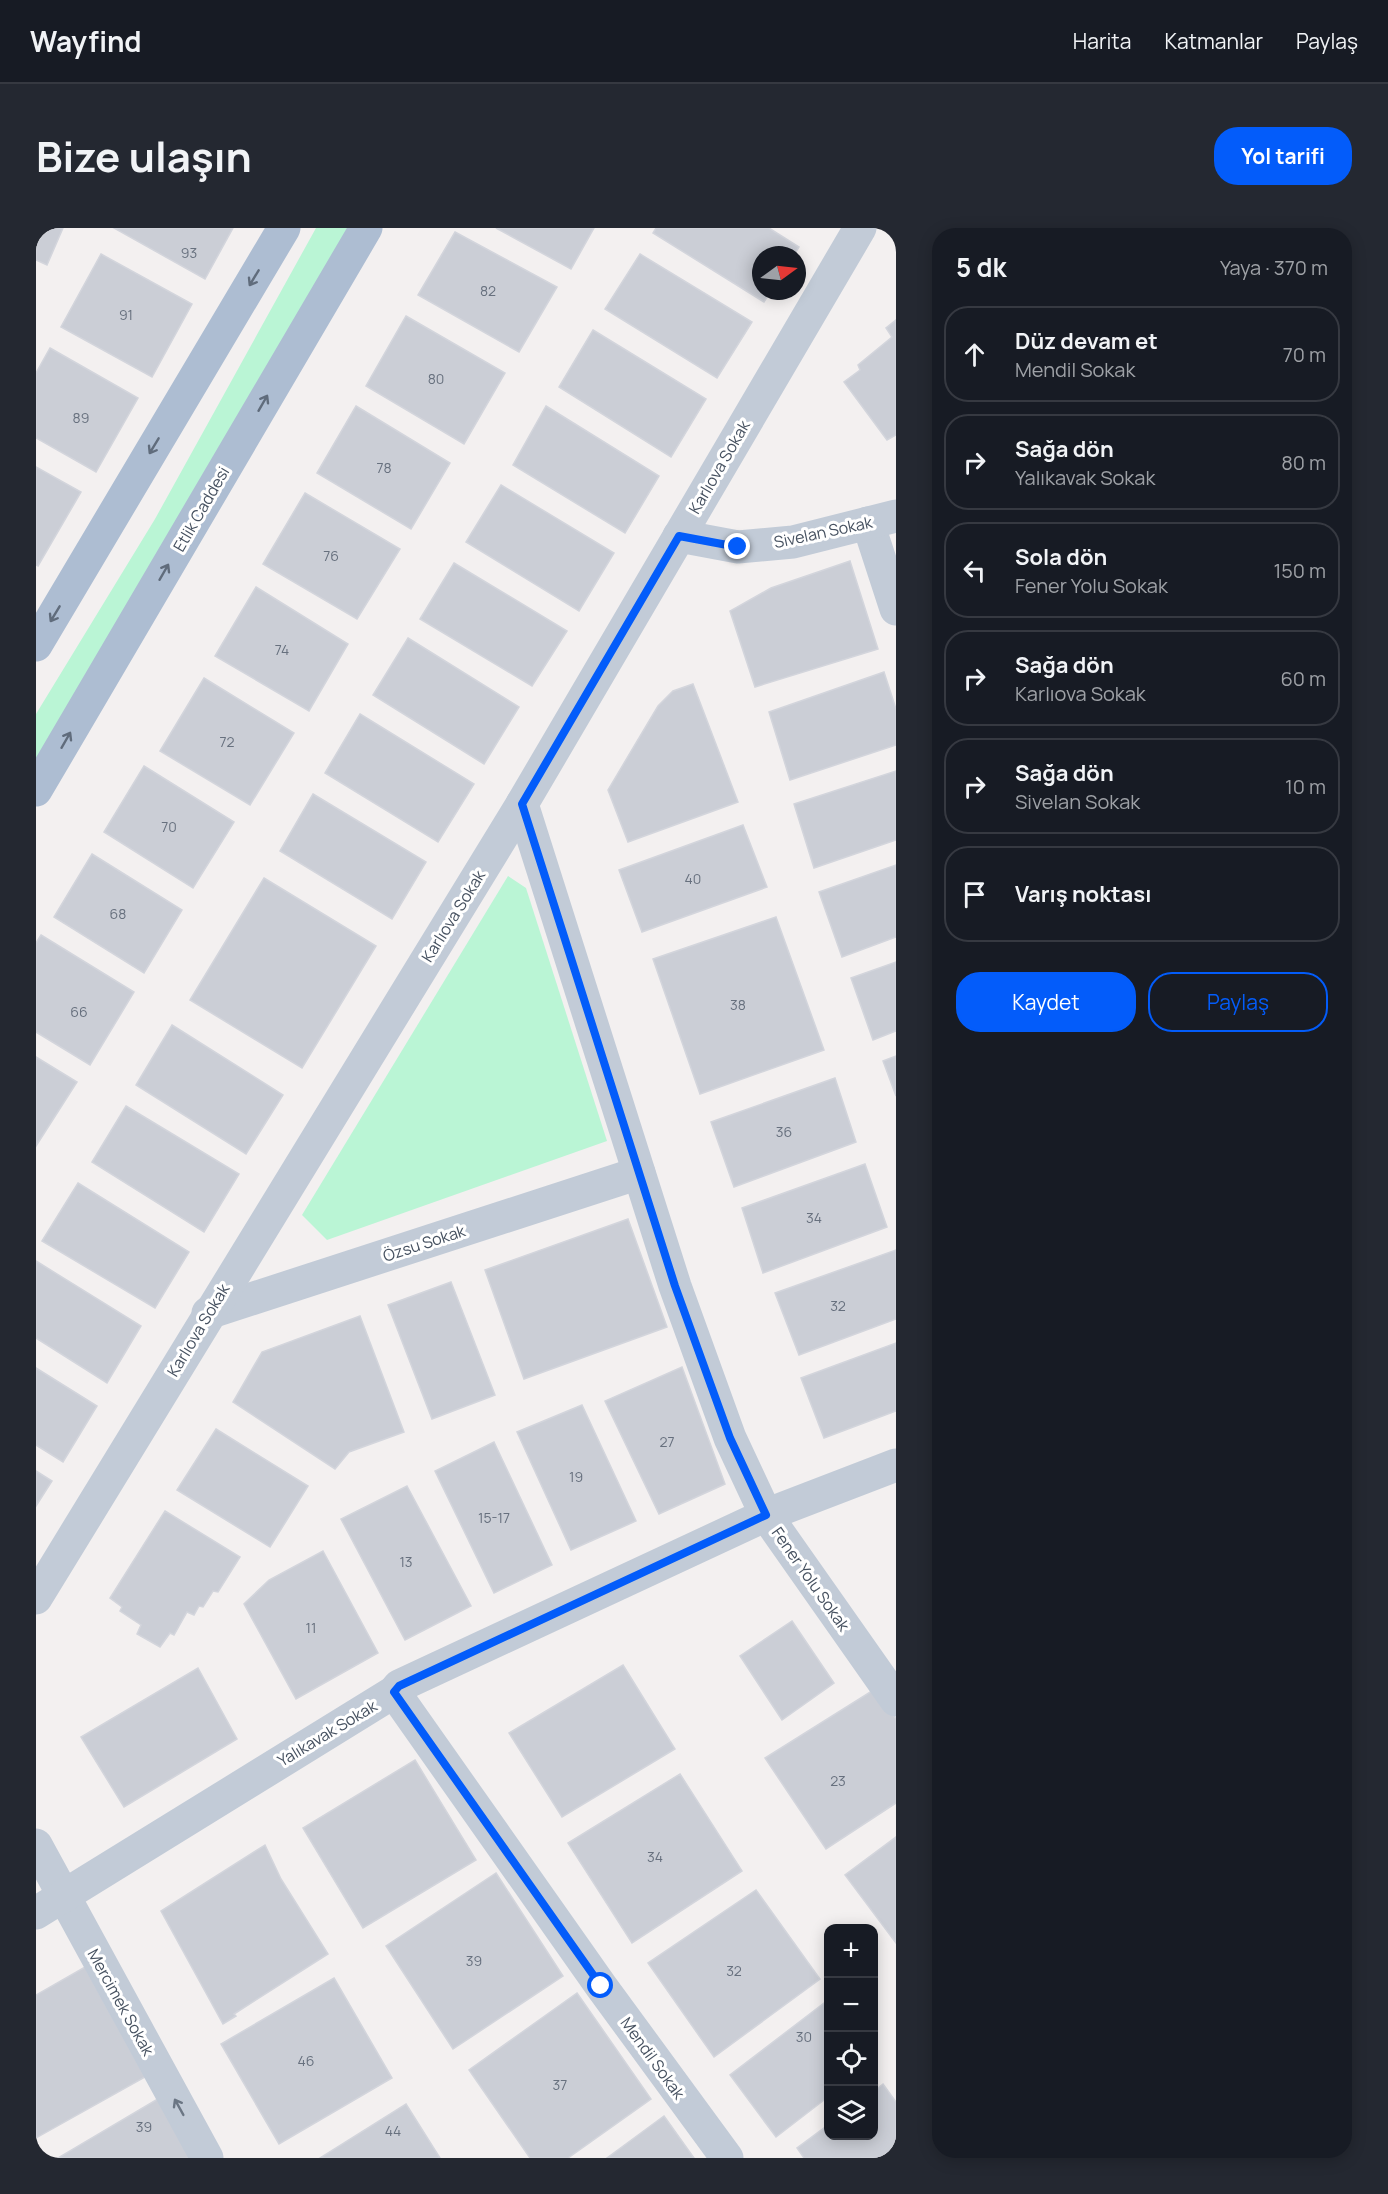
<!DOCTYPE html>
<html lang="tr">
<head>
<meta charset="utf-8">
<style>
	:root { --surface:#171b24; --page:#242831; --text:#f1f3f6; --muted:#9ea1a6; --line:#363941; --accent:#035cfa }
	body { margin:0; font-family:Manrope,sans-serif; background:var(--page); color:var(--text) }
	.controls { position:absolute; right:18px; bottom:18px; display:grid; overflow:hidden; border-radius:12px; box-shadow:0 3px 15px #0003 }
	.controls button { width:54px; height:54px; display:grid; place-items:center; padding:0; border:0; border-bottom:2px solid var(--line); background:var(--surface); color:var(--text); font:30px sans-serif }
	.compass { position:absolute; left:716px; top:18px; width:54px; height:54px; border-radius:50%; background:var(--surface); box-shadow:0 3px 15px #0003; rotate:75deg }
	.stop { position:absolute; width:18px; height:18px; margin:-14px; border:4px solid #035cfa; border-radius:50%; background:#fff }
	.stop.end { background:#035cfa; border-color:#fff; box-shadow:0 2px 6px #0008 }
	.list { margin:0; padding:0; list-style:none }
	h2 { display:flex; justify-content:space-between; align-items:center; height:78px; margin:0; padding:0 24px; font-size:26px }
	h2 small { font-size:20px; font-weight:400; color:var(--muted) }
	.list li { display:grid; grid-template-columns:39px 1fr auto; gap:18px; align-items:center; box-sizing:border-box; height:96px; margin:0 12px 12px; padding:0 12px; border:2px solid var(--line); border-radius:24px }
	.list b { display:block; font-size:22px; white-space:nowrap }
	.list p { margin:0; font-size:20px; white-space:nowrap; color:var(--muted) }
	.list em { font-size:20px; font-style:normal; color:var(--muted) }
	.actions { display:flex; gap:12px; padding:18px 24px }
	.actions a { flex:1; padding:14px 0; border:2px solid var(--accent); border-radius:24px; text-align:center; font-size:21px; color:var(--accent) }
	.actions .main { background:var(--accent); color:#fff }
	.icon { flex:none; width:33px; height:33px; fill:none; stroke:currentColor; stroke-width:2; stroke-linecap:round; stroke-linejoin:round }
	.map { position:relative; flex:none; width:860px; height:1930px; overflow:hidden; border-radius:24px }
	header { display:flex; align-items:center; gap:36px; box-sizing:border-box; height:84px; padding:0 30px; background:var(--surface); border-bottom:2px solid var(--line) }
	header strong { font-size:28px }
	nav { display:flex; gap:33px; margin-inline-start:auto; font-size:21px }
	.intro { display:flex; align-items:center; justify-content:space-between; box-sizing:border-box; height:144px; padding:0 36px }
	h1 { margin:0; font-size:42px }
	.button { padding:15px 27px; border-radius:24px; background:var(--accent); color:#fff; font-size:21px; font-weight:700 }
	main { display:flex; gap:36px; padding:0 36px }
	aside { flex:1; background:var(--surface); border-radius:24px; box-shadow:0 3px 15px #0003 }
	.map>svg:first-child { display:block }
</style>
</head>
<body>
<header>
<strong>Wayfind</strong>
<nav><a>Harita</a><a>Katmanlar</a><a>Paylaş</a></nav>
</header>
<div class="intro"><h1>Bize ulaşın</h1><a class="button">Yol tarifi</a></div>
<main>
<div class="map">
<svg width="860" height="1930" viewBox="0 0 860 1930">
	<rect width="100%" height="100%" fill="#f3f0f0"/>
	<!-- green -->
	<g fill="#baf5d5">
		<path d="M280,0H313L0,532V486L119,291Z"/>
		<path d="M472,648L490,660L571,913L291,1012L266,987Z"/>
	</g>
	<!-- building -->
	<g fill="#cbced6" stroke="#d3d5dc" stroke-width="1.5">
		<path d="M0,0H27L11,37L0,32Z"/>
		<path d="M78,0H197L169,51Z"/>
		<path d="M460,0H558L535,41Z"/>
		<path d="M620,0H733L763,19L758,27H725V63H735L728,74L617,5Z"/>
		<path d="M419,4L521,59L483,124L382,67Z"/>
		<path d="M65,26L156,76L116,149L25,99Z"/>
		<path d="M604,26L716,94L681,150L569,81Z"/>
		<path d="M370,88L469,145L428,216L330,158Z"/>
		<path d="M860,92V207L851,212L808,154L824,142L822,137L856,109L850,100Z"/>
		<path d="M557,102L670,171L635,229L523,159Z"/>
		<path d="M14,120L102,170L60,244L0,210V145Z"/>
		<path d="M320,178L414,235L375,301L281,245Z"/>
		<path d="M510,178L623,248L589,305L477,237Z"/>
		<path d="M0,239L45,264L2,338L0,337Z"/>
		<path d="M465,257L578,325L543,383L430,314Z"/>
		<path d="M269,265L364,321L321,391L227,336Z"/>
		<path d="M814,333L842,421L719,459L694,383L735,360Z"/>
		<path d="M418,335L531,403L496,458L384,391Z"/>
		<path d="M220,359L312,416L273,483L179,428Z"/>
		<path d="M372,410L483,479L448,536L337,467Z"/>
		<path d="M848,444L860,481V517L754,552L733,484Z"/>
		<path d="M168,450L258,505L214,577L124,523Z"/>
		<path d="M657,456L702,574L592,614L572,562L622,478L637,463Z"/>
		<path d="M324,486L438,556L402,614L289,545Z"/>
		<path d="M108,538L198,594L157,660L68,604Z"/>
		<path d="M860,543V612L778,640L758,576Z"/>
		<path d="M277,566L390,634L356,691L244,623Z"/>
		<path d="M707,597L731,659L606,704L583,642Z"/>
		<path d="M56,626L146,682L108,745L18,689Z"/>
		<path d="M860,637V709L806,729L783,664Z"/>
		<path d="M228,650L340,718L266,840L154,772Z"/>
		<path d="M740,689L788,822L664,866L617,731Z"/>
		<path d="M5,707L98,764L54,837L0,804V715Z"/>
		<path d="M860,734V803L837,812L815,750Z"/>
		<path d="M136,797L247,867L210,926L100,857Z"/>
		<path d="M860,828V868L847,833Z"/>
		<path d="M0,829L41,854L0,918Z"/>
		<path d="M799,850L820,914L698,959L675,894Z"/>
		<path d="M90,878L203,946L168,1004L56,934Z"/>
		<path d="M829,936L851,999L727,1045L706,980Z"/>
		<path d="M42,955L153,1024L119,1080L6,1013Z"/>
		<path d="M592,991L631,1099L488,1151L449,1042Z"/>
		<path d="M860,1022V1091L763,1127L739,1065Z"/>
		<path d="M0,1033L105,1098L71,1155L0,1110Z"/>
		<path d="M415,1054L459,1167L396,1191L352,1077Z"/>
		<path d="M324,1088L368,1204L313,1224L299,1241L197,1174L226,1124Z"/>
		<path d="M860,1115V1183L788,1210L765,1150Z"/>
		<path d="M646,1139L689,1256L623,1286L569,1173Z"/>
		<path d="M0,1140L61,1178L27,1234L0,1217Z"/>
		<path d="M546,1177L600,1293L535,1322L481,1204Z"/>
		<path d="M180,1201L272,1258L234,1319L141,1262Z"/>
		<path d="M458,1214L516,1337L458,1365L399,1243Z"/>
		<path d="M0,1243L16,1253L0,1278Z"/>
		<path d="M371,1258L435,1378L369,1412L305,1291Z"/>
		<path d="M129,1283L204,1329L182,1364L177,1363L167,1379L163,1378L158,1387L151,1384L138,1407L134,1405L124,1419L101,1406L105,1397L84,1383L86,1379L74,1370Z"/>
		<path d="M287,1323L342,1425L260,1471L208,1376L233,1352Z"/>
		<path d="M756,1393L798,1455L746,1492L704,1428Z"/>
		<path d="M587,1437L639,1521L526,1589L473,1505Z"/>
		<path d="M162,1440L201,1511L88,1579L45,1509Z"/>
		<path d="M839,1461L860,1491V1575L790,1621L729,1530Z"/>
		<path d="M379,1532L440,1632L327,1700L267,1600Z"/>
		<path d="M644,1546L706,1643L596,1715L532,1615Z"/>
		<path d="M860,1609V1715L809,1647Z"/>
		<path d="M229,1617L245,1651L292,1726L198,1786L200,1788L187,1796L125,1683Z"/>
		<path d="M460,1645L527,1748L417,1821L350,1718Z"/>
		<path d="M720,1662L784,1751L678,1829L612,1735Z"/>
		<path d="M49,1739L109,1849L0,1910V1767Z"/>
		<path d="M298,1750L356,1850L243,1916L185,1816Z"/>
		<path d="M541,1765L615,1871L532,1930H494L433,1842Z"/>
		<path d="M792,1772V1869L740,1909L694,1847Z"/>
		<path d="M847,1856L860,1874V1930H768L761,1920L792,1897V1908H838V1863Z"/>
		<path d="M125,1869L161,1930H22Z"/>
		<path d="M370,1876L404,1930H284Z"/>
		<path d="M628,1888L658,1930H571Z"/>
	</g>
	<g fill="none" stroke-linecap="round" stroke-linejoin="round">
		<!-- street -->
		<g stroke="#c2cbd7" stroke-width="33">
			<path d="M832,295L860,381"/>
			<path d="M643,308L702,319L757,314L860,288"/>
			<path d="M486,576L639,1058L694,1210L730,1287L860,1472"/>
			<path d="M172,1085L603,945"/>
			<path d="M0,1370L486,576L824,0"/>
			<path d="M358,1464L565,1758L691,1930"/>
			<path d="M0,1617L171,1930"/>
			<path d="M0,1685L358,1464L363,1458L730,1287L860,1237"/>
		</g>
		<!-- primary -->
		<g stroke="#adbdd2" stroke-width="33">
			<path d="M0,417L248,0"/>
			<path d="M0,562L330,0"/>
		</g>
	</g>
	<!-- one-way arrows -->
	<defs><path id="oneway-shaft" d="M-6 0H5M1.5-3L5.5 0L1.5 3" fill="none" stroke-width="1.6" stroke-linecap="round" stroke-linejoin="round" transform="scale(1.5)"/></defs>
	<g stroke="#606c7c">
		<use href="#oneway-shaft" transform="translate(218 50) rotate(121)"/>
		<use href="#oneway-shaft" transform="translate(227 175) rotate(-60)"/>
		<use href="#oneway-shaft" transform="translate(118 218) rotate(121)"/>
		<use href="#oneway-shaft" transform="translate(128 344) rotate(-60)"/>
		<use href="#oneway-shaft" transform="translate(19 386) rotate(121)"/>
		<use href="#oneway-shaft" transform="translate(30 512) rotate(-60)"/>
	</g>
	<use stroke="#6b7684" href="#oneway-shaft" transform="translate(143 1879) rotate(-119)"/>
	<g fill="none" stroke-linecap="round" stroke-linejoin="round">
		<!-- route -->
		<path stroke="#035cfa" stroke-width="8" d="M565,1758L358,1464L363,1458L730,1287L694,1210L639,1058L486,576L643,308L702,319"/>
	</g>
	<g text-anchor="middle" stroke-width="6" stroke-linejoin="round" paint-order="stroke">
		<!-- number labels -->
		<g font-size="14" fill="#67707e">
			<text x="153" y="30">93</text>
			<text x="452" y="68">82</text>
			<text x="90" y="92">91</text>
			<text x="400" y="156">80</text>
			<text x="45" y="195">89</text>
			<text x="348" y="245">78</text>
			<text x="295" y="333">76</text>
			<text x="246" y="427">74</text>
			<text x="191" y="519">72</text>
			<text x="133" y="604">70</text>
			<text x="657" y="656">40</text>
			<text x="82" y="691">68</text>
			<text x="702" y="782">38</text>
			<text x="43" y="789">66</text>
			<text x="748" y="909">36</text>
			<text x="778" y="995">34</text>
			<text x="802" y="1083">32</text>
			<text x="631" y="1219">27</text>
			<text x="540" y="1254">19</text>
			<text x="458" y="1295">15-17</text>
			<text x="370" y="1339">13</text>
			<text x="275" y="1405">11</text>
			<text x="802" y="1558">23</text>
			<text x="619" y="1634">34</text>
			<text x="438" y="1738">39</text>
			<text x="698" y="1748">32</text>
			<text x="768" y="1814">30</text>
			<text x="270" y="1838">46</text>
			<text x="524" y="1862">37</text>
			<text x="108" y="1904">39</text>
			<text x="357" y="1908">44</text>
		</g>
		<!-- street labels -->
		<g font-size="16" fill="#465160" stroke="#fff">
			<text transform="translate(683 239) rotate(-60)" y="6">Karlıova Sokak</text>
			<text transform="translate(165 281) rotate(-60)" y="6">Etlik Caddesi</text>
			<text transform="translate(787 304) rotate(-12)" y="6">Sivelan Sokak</text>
			<text transform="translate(417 688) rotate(-58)" y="6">Karlıova Sokak</text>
			<text transform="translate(388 1015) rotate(-18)" y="6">Özsu Sokak</text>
			<text transform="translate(162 1102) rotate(-59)" y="6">Karlıova Sokak</text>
			<text transform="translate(775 1351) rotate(55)" y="6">Fener Yolu Sokak</text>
			<text transform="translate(291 1505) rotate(-31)" y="6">Yalıkavak Sokak</text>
			<text transform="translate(85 1774) rotate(61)" y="6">Mercimek Sokak</text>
			<text transform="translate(617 1830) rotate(54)" y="6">Mendil Sokak</text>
		</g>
	</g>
</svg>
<div class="controls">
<button>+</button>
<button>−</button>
<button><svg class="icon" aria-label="locate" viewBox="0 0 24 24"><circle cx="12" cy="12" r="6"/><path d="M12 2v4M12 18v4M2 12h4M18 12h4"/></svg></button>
<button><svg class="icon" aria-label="layers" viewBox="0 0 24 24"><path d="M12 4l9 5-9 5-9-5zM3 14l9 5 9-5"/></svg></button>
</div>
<svg class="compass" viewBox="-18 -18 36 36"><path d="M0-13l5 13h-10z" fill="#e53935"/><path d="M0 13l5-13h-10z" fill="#9ea1a6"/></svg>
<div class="stop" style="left:565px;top:1758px"></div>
<div class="stop end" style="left:702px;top:319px"></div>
</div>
<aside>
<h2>5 dk<small>Yaya · 370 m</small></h2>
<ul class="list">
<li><svg class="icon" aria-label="ahead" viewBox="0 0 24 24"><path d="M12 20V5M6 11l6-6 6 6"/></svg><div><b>Düz devam et</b><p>Mendil Sokak</p></div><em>70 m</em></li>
<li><svg class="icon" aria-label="right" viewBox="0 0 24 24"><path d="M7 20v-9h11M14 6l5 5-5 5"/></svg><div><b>Sağa dön</b><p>Yalıkavak Sokak</p></div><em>80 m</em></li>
<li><svg class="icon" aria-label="left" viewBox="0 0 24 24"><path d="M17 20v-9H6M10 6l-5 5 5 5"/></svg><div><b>Sola dön</b><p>Fener Yolu Sokak</p></div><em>150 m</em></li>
<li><svg class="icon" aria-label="right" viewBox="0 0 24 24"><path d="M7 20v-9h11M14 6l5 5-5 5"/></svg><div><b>Sağa dön</b><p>Karlıova Sokak</p></div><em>60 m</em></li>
<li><svg class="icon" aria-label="right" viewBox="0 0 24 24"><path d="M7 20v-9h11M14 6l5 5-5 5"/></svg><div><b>Sağa dön</b><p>Sivelan Sokak</p></div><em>10 m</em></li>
<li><svg class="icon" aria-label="arrive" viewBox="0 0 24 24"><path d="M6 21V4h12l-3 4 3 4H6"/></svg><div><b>Varış noktası</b></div></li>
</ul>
<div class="actions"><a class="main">Kaydet</a><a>Paylaş</a></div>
</aside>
</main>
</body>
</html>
